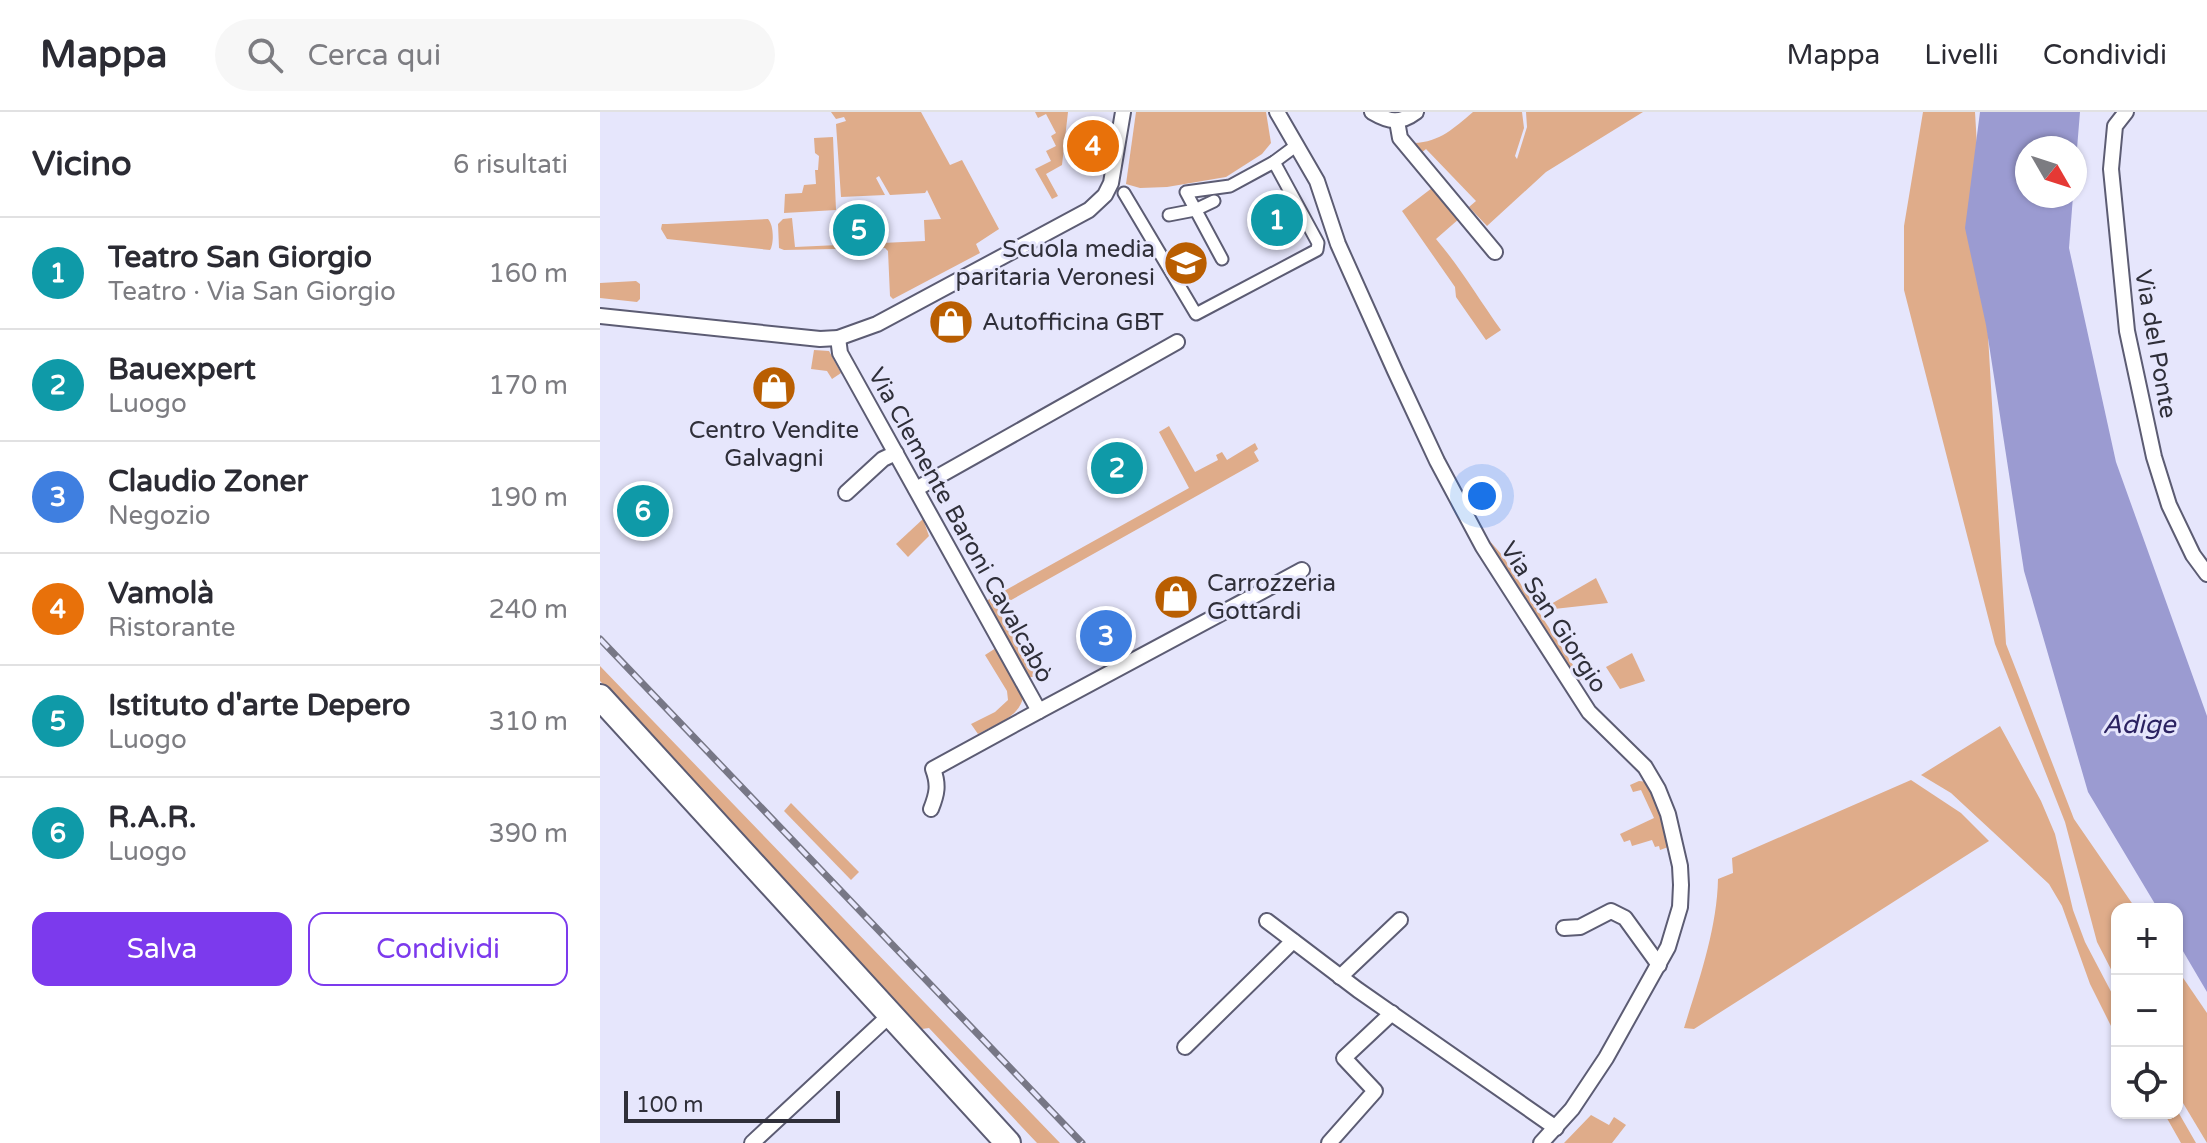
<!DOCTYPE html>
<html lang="it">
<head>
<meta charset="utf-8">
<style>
	:root { --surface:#fff; --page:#f7f7f7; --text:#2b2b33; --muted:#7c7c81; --line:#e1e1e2; --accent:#7c3aed }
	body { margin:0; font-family:"Varela Round",sans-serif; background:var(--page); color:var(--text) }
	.controls { position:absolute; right:24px; bottom:24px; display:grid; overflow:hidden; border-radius:16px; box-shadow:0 2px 6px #0004 }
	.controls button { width:72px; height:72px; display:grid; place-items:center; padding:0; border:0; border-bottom:2px solid var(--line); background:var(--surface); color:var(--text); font:40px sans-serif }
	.compass { position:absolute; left:1415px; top:24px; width:72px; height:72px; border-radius:50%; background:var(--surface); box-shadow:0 2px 6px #0004; rotate:129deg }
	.scale { position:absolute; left:24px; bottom:20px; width:216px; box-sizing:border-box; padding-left:8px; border:4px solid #2f2f39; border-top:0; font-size:22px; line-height:28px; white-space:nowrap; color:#2f2f39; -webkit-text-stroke:6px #e6e6fc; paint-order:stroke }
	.you { position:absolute; left:882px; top:384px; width:28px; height:28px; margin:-20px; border:6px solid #fff; border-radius:50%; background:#1a73e8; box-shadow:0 0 0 12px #1a73e833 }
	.badge { display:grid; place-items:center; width:52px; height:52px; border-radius:50%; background:var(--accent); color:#fff; font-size:26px; font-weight:700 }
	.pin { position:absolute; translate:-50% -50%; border:4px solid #fff; box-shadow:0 2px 8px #0006 }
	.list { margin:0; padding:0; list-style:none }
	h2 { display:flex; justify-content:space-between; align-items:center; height:104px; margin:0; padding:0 32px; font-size:34px }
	h2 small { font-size:26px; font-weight:400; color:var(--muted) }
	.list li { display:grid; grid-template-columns:52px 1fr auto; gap:24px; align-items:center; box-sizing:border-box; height:112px; padding:0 32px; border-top:2px solid var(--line) }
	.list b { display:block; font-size:30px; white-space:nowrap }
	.list p { margin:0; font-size:26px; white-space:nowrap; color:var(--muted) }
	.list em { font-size:26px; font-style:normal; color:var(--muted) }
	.actions { display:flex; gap:16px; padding:24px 32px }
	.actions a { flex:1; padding:18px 0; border:2px solid var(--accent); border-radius:16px; text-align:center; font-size:28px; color:var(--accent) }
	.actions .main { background:var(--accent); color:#fff }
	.icon { flex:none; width:44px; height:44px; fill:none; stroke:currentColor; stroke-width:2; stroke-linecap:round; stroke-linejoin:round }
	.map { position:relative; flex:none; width:1607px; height:1031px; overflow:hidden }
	header { display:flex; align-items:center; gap:48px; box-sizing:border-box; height:112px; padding:0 40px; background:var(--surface); border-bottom:2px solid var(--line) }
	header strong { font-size:38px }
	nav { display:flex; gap:44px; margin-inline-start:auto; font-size:28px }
	.search { width:560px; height:72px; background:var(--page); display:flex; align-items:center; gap:20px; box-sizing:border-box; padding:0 28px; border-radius:44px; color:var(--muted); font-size:30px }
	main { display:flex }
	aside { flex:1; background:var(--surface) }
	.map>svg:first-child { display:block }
</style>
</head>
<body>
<header>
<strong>Mappa</strong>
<div class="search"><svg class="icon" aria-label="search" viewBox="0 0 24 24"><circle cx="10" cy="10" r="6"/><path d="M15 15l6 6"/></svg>Cerca qui</div>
<nav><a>Mappa</a><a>Livelli</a><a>Condividi</a></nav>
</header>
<main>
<aside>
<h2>Vicino<small>6 risultati</small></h2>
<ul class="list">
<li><span class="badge" style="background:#0f9aa8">1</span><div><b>Teatro San Giorgio</b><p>Teatro · Via San Giorgio</p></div><em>160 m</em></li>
<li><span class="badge" style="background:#0f9aa8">2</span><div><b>Bauexpert</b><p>Luogo</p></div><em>170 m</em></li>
<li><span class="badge" style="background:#3f7fe0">3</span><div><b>Claudio Zoner</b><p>Negozio</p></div><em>190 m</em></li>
<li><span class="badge" style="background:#e8710a">4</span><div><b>Vamolà</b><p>Ristorante</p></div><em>240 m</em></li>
<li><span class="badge" style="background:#0f9aa8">5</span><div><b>Istituto d'arte Depero</b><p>Luogo</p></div><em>310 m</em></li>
<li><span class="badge" style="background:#0f9aa8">6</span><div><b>R.A.R.</b><p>Luogo</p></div><em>390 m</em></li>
</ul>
<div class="actions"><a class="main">Salva</a><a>Condividi</a></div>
</aside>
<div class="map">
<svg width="1607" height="1031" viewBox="0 0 1607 1031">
	<rect width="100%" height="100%" fill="#e6e6fc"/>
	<!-- green -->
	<g fill="#dfac8a">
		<path d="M231,0H321L350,53L362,48L399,117L376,132L380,141L293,187L290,184L288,139L285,136L184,138L179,136L178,112L183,107L192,106L195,135L325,129L324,108L341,107L327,78L325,81L290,83L279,64L276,66L285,83L241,85L236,12L246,9L244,5L236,7Z"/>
		<path d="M435,0H468L462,53L446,62L458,84L452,87L435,57L451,49L446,39L456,34L451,24L456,21L446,2L438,6Z"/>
		<path d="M536,0H666L671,31L662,42L626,65L567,75L540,76L526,72Z"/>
		<path d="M873,0H922L924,16L915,44L917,47L927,15L926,0H1043L946,60L887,114L869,95L876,89L826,37L820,42L813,33L814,31C840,30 854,16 873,0Z"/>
		<path d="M1323,0H1375L1406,532L1474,707L1536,797H1517V869L1497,830L1465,710L1395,532L1304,178V114Z"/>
		<path d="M233,25L236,98L184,101L185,82L202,81L204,73L216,72L215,58H218L219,44L215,41L214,26Z"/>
		<path d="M832,76L860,106L836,127C860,155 878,186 901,218L886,228L856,185L855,175L802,99Z"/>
		<path d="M168,107C174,113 174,132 170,138L67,127L61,117L62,112H67Z"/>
		<path d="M36,169L40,172V187L37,190L0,186V171Z"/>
		<path d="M214,238L229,239L241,261L232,267L227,259L211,257Z"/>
		<path d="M569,314L595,360L618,348L616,343L622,340L627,348L655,331L658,337L654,340L659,349L397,496L411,522L438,556L435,565H428L386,489L589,376L559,320Z"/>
		<path d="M323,407L329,424L308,445L296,432Z"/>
		<path d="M881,419L902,443L982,567L975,571Z"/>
		<path d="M996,466L1008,491L954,497L951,492Z"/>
		<path d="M396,536L423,585C420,605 394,613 378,622L371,612L395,600L408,588L407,579L385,543Z"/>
		<path d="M1032,541L1045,569L1020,577L1006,555Z"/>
		<path d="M0,554L460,1031H437L329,916L322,917L0,569Z"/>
		<path d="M1400,614L1441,689L1455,722L1473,798L1485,830L1517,891V926L1490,872L1462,794L1449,772L1351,681L1321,663Z"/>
		<path d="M1311,668L1361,701L1389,729L1094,917L1084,916C1099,868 1117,817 1118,767L1133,761L1132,746Z"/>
		<path d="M1039,669L1048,670L1052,674L1071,734L1060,738L1059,734L1055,735L1052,728L1032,734L1030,728L1024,730L1020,722L1054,706L1041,678L1033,680L1030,673Z"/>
		<path d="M191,691L259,760L251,768L184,699Z"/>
		<path d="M1577,857L1607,901V1031L1577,981Z"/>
		<path d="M1577,998L1596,1031H1581L1564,1001H1577Z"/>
		<path d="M991,1003L1009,1013L1014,1005L1026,1013L1012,1031H964Z"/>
	</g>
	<!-- water -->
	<path fill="#9b9bd1" d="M1380,0H1480L1475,61V36H1427V84H1473L1469,136L1516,350L1607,604V880L1577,829V797H1558L1488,680L1424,459L1386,213L1365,116Z"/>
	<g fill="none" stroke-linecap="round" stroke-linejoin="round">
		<!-- pedestrian casing -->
		<g stroke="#5c5c73" stroke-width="15">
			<g id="pedestrian">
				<path d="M524,81L596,202L717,138L718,131L674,50"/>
				<path d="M569,103L595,98L614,89"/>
				<path d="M622,147L586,80L630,74L674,50L697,33"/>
			</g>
		</g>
		<!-- minor casing -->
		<g stroke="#5c5c73" stroke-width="18">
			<g id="minor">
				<path d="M677,0L717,69L738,132L795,259L837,349L883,435L989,600L1045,655L1058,677L1068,702L1080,754L1081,773L1080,795L1068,835L1006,946L972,997L941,1031"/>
				<path d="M772,0C789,10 800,12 816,0"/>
				<path d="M1526,0L1515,14L1511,57L1527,219L1554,345L1569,393L1593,443L1607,462"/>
				<path d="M797,9L800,26L895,140"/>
				<path d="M0,204L220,227L238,226L277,212L489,98L505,83L511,71L523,0"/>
				<path d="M238,226L240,241L439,599L333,657C339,673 337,682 331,697"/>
				<path d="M316,377L577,230"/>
				<path d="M246,381L283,347L296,341"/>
				<path d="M439,599L702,458"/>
				<path d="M667,809L758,878L956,1016"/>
				<path d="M964,816L980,815L1011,799L1025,806L1059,853"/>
				<path d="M740,865L800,808"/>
				<path d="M585,935L693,829"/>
				<path d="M152,1031L291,902"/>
				<path d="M729,1031L775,979L744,946L792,901"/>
			</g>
		</g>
		<!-- primary casing -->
		<g stroke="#5c5c73" stroke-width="28">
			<path id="primary" d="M0,585L408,1031"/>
		</g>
		<!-- pedestrian -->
		<use href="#pedestrian" stroke="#fff" stroke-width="11"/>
		<!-- minor -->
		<use href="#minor" stroke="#fff" stroke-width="14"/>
		<!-- primary -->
		<use href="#primary" stroke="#fff" stroke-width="24"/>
		<!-- rail casing -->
		<g stroke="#777786" stroke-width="7">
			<path id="rail" d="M0,527L482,1031"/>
		</g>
		<!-- rail -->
		<use href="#rail" stroke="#e6e6fc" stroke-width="4" stroke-dasharray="12" stroke-linecap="butt"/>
	</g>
	<!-- icons -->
	<defs>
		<g id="school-disc" transform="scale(2.3)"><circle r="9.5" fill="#b95e01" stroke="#e6e6fc"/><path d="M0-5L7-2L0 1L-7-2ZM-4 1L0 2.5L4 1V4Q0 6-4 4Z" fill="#fff"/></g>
		<g id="shop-disc" transform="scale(2.3)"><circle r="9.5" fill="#b95e01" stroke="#e6e6fc"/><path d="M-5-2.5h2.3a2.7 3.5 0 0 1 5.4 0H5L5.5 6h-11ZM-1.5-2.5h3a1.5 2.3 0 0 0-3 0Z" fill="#fff"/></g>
	</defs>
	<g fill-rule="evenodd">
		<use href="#school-disc" x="586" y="151"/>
		<use href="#shop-disc" x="351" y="210"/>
		<use href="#shop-disc" x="174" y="276"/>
		<use href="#shop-disc" x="576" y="485"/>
	</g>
	<g text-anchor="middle" stroke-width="6" stroke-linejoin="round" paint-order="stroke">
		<!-- poi labels -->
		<g font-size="24" fill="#2f2f39" stroke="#e6e6fc" text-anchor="start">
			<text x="555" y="145" text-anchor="end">Scuola media<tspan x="555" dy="28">paritaria Veronesi</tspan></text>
			<text x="382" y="218">Autofficina GBT</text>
			<text x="174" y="326" text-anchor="middle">Centro Vendite<tspan x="174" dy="28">Galvagni</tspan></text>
			<text x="607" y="479">Carrozzeria<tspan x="607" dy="28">Gottardi</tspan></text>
		</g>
		<!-- street labels -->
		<g font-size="24" fill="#2f2f39" stroke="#e6e6fc">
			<text transform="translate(1556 232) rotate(80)" y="8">Via del Ponte</text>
			<text transform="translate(361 413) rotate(61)" y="8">Via Clemente Baroni Cavalcabò</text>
			<text transform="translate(954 505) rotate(57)" y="8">Via San Giorgio</text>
		</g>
		<!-- water labels -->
		<g font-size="26" font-style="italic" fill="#2b2261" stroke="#e6e6fc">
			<text x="1539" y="621">Adige</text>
		</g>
	</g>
</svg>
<div class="controls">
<button>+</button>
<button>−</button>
<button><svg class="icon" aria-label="locate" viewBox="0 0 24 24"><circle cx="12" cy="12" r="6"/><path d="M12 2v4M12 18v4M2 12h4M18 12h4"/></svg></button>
</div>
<svg class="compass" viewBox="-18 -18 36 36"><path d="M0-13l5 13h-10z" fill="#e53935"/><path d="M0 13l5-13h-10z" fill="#7c7c81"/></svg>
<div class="scale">100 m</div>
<div class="you"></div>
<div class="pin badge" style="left:677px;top:108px;background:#0f9aa8">1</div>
<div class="pin badge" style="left:517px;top:356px;background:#0f9aa8">2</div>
<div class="pin badge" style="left:506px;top:524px;background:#3f7fe0">3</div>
<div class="pin badge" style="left:493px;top:34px;background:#e8710a">4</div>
<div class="pin badge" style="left:259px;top:118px;background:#0f9aa8">5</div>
<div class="pin badge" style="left:43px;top:399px;background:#0f9aa8">6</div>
</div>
</main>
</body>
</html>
